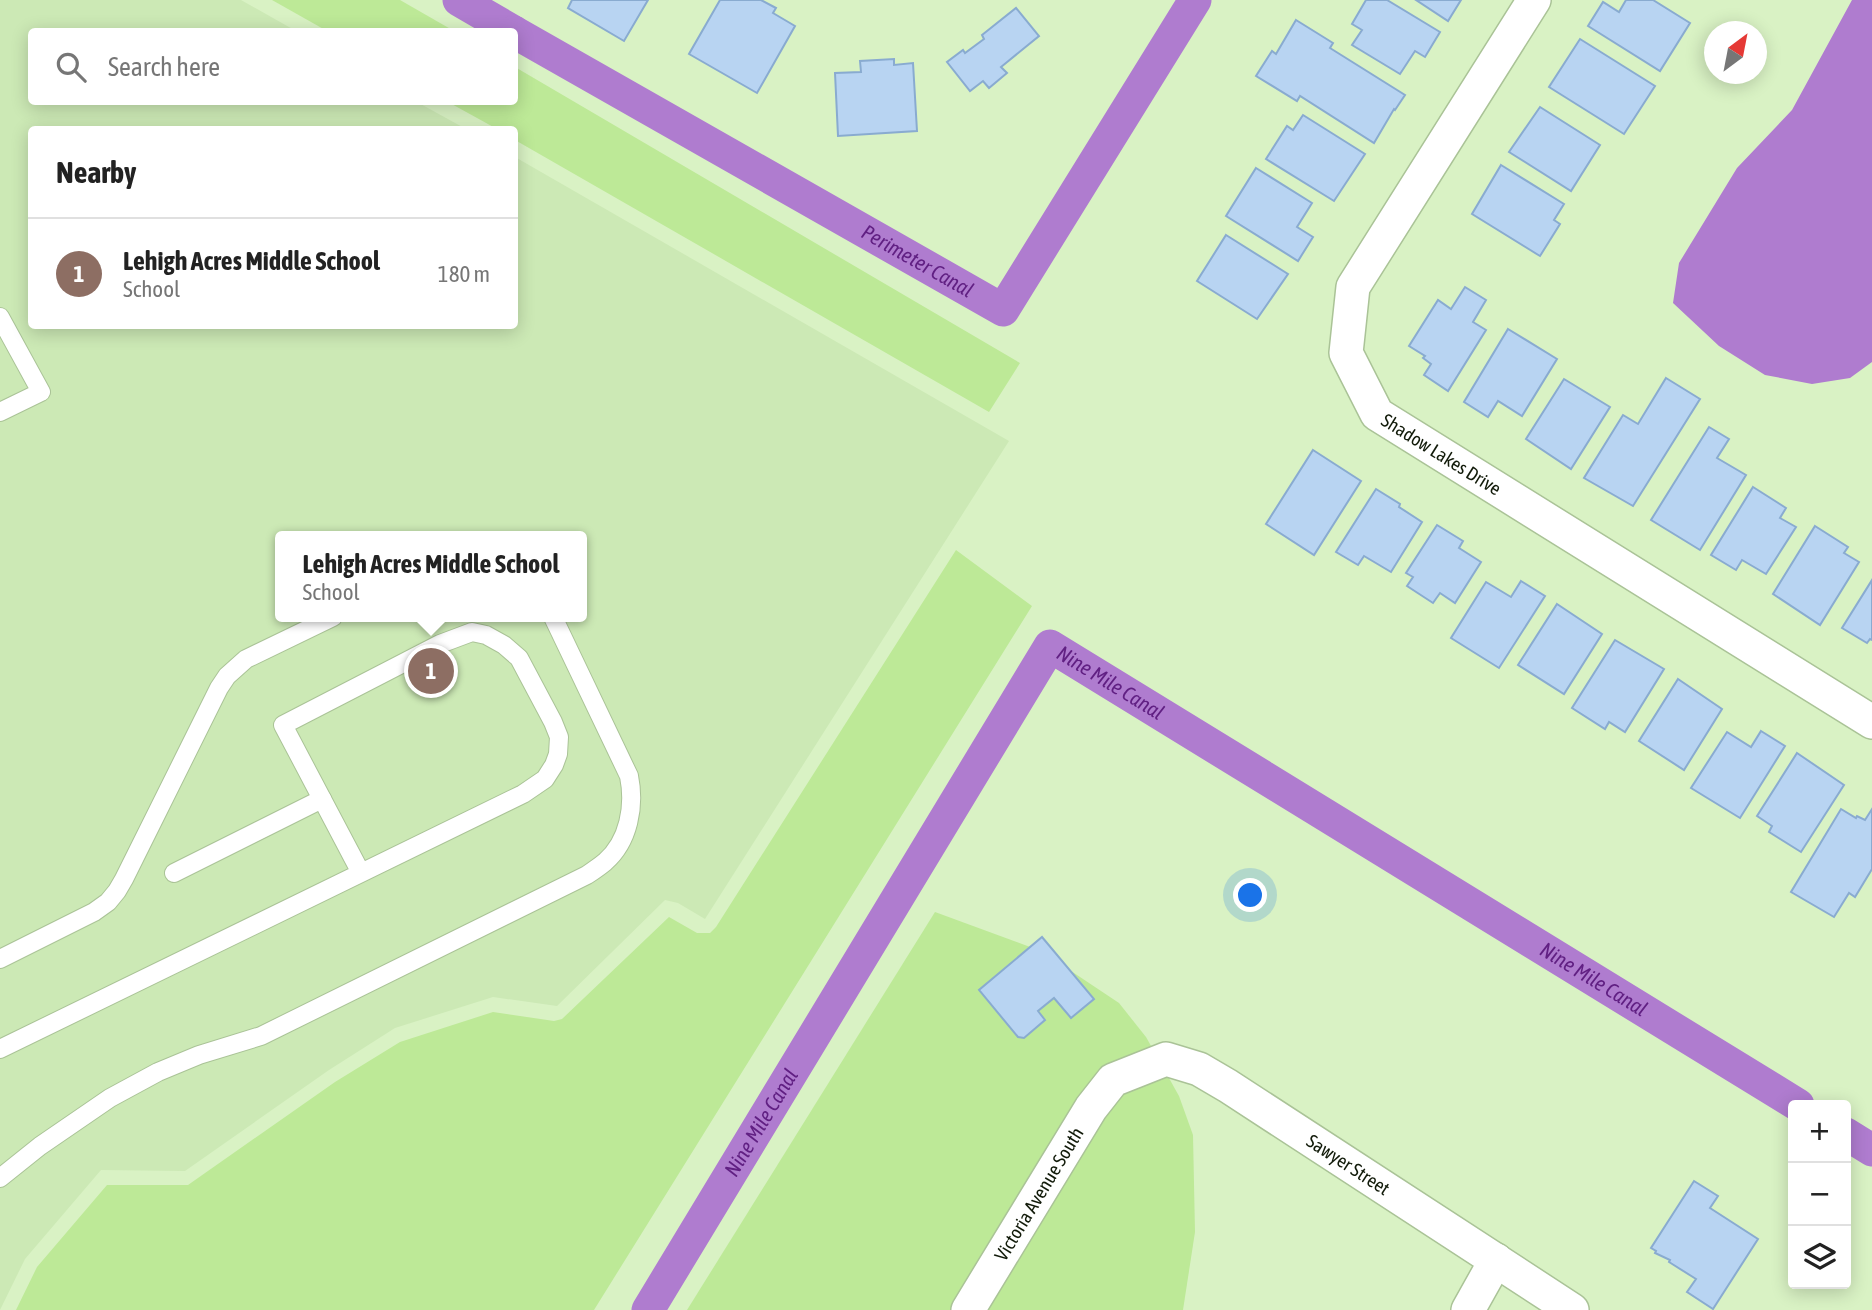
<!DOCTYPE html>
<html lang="en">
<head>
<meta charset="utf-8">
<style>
	:root { --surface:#fff; --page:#f6f6f6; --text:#222; --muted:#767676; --line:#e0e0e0; --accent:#8238aa }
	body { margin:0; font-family:"Asap Condensed",sans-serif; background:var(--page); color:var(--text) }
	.controls { position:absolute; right:21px; bottom:21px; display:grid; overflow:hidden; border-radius:7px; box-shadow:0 4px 18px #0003 }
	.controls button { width:63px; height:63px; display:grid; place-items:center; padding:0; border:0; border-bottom:2px solid var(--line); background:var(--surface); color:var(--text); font:35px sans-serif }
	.compass { position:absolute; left:1704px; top:21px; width:63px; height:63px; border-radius:50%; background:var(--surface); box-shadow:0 4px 18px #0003; rotate:32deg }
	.you { position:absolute; left:1251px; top:896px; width:24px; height:24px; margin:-18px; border:5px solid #fff; border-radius:50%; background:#1a73e8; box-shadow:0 0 0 10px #1a73e833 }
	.badge { display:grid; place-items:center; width:46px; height:46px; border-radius:50%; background:var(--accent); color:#fff; font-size:23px; font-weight:700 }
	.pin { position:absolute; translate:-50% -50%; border:4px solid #fff; box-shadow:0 2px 7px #0006 }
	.popup { position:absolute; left:275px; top:531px; width:312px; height:91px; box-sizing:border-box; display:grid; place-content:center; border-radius:7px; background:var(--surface); filter:drop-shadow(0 2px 5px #0005); font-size:23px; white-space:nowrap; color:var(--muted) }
	.popup b { font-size:26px; color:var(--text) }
	.popup::after { content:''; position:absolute; left:50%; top:100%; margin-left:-14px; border:14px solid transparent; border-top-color:var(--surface) }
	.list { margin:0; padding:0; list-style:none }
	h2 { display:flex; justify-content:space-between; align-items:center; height:91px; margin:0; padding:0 28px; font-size:30px }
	h2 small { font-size:23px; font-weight:400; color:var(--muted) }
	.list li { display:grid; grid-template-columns:46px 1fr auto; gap:21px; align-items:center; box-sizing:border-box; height:112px; padding:0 28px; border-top:2px solid var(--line) }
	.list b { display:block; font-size:26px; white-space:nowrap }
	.list p { margin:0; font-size:23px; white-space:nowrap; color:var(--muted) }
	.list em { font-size:23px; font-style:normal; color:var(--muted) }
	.icon { flex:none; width:38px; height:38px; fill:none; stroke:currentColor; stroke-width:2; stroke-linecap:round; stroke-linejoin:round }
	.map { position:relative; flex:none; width:1872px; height:1310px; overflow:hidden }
	.search { position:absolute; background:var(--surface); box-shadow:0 4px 18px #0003; left:28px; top:28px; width:490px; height:77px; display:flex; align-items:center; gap:18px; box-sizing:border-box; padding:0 24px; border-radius:7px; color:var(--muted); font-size:26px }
	.panel { position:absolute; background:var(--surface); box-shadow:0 4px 18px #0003; left:28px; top:126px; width:490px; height:203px; border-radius:7px }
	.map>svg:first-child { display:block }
</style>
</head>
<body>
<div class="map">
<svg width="1872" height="1310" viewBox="0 0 1872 1310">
	<rect width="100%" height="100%" fill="#d9f2c4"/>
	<!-- built -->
	<path fill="#cce9b5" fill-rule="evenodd" d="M0,0H241L296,31L32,32V102H417L466,129L32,130V326H514L515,157L1009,441L705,919L678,903L665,900L557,1006L493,997L395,1028L329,1070L185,1171L101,1170L25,1259L0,1310ZM280,536H582V617H280Z"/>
	<!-- green -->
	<g fill="#bde997">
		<path d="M272,0H400L454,31H327Z"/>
		<path d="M515,67L1020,363L989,412L515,140L514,130L497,129L448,102H514Z"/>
		<path d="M956,550L1032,606L594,1310H16L37,1267L107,1185H188L335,1082L400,1042L493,1012L554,1021L562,1019L669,917L697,933H710L716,927Z"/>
		<path d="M935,912L1041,951L1119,1003L1146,1037L1179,1096L1193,1135L1195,1232L1183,1310H687Z"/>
	</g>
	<!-- water -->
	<path fill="#af7ccf" d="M1852,0H1872V362L1850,378L1812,384L1765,375L1719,346L1673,303L1679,263L1737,168L1792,110Z"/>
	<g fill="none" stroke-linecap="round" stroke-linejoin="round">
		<!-- canal -->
		<g stroke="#af7ccf" stroke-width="33">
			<path d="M459,0L514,32"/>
			<path id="s1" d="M514,32L1003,310L1195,0"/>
			<path d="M1846,1134L1872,1150"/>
			<path id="s2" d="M648,1310L1050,646L1798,1105"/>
		</g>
	</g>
	<!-- building -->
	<g fill="#b8d4f2" stroke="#89abd0" stroke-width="2">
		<path d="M572,0H648L624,41L568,8Z"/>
		<path d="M720,0H761L776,8L773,13L795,26L757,93L689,54Z"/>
		<path d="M1366,0H1387L1440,32L1425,57L1415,51L1400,74L1352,45L1362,30L1352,24Z"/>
		<path d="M1416,0H1461L1448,21Z"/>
		<path d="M1626,0H1653L1690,23L1660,71L1588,26L1603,2L1619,12Z"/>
		<path d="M1016,8L1039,36L1001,67L1007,73L989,88L983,81L970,91L947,62L963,50L965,53L984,39L982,35Z"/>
		<path d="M1296,20L1333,43L1330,48L1405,95L1395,110L1394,109L1374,143L1300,96L1297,101L1256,76L1272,51L1276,54Z"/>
		<path d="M1580,39L1655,86L1624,134L1549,87Z"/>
		<path d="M894,59V65L913,63L917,131L838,136L835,73L861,72L860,61Z"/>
		<path d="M1540,107L1600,145L1571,191L1509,152Z"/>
		<path d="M1303,115L1365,154L1334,201L1266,159L1287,126L1293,130Z"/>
		<path d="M1501,165L1564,204L1554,220L1560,224L1540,256L1472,214Z"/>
		<path d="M1256,168L1312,203L1297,227L1313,237L1298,261L1226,216Z"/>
		<path d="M1226,235L1288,274L1257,319L1197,281Z"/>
		<path d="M1465,287L1486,300L1473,322L1486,330L1448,391L1424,375L1431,364L1423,358L1425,356L1409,346L1438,300L1451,309Z"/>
		<path d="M1508,329L1557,359L1522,416L1498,401L1488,417L1464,402Z"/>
		<path d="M1666,378L1700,399L1633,506L1584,478L1623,415L1638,424Z"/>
		<path d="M1564,379L1610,407L1571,469L1526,439Z"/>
		<path d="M1709,427L1729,439L1717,458L1746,475L1700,550L1651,520Z"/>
		<path d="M1313,450L1361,481L1314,555L1266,524Z"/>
		<path d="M1753,487L1786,508L1780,518L1796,527L1766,574L1742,560L1736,570L1711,555Z"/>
		<path d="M1376,489L1400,504L1399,507L1422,522L1391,572L1364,556L1358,565L1336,552Z"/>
		<path d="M1437,525L1463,541L1459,548L1481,562L1455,603L1440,593L1433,603L1407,586L1413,577L1406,573Z"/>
		<path d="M1815,526L1848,547L1844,553L1859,562L1820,625L1773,594Z"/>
		<path d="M1872,580V640L1870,639L1867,643L1842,628Z"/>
		<path d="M1521,581L1545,596L1499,668L1451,638L1486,582L1511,597Z"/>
		<path d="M1557,604L1602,634L1564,694L1518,665Z"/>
		<path d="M1615,640L1664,669L1625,732L1609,722L1605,729L1572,708Z"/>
		<path d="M1678,679L1722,709L1684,770L1639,741Z"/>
		<path d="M1761,731L1785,746L1740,818L1691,788L1727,732L1751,747Z"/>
		<path d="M1797,753L1844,785L1801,852L1769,832L1772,826L1757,816Z"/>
		<path d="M1841,809L1856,818L1857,816L1865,820L1872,809V869L1855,897L1849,893L1834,917L1791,892Z"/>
		<path d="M1042,937L1094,999L1071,1018L1054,998L1038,1011L1045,1020L1024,1038L1018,1037L979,990Z"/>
		<path d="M1694,1181L1718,1196L1710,1208L1758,1239L1713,1309L1687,1292L1696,1279L1669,1262L1670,1260L1655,1253L1656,1251L1651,1248Z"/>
	</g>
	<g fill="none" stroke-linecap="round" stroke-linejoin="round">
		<!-- service casing -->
		<g stroke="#aac397" stroke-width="20">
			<g id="service">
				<path d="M0,317L41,392L0,412"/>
				<path d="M174,873L322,799"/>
				<path d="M0,959L94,912L108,902L117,891L124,879L219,688L227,676L246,659L333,617"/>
				<path d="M0,1049L523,794L545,779L554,765L558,754L559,737L553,722L519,658L504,645L486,635L472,632L440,644L283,725L361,873"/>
				<path d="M0,1178L40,1146L110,1098L158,1072L199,1055L261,1036L587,875C593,871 599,867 605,862C629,841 635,806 629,776L553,617"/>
			</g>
		</g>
		<!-- minor casing -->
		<g stroke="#aac397" stroke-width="36">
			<g id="minor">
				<path id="s3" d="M1534,0L1353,287L1346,353L1377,414L1872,722"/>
				<path id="s4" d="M968,1310L1091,1108L1113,1080L1166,1059L1199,1069L1228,1086L1572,1310"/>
				<path d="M1468,1310L1496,1260"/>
			</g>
		</g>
		<!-- service -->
		<use href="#service" stroke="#fff" stroke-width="18"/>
		<!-- minor -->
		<use href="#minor" stroke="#fff" stroke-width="33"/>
	</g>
	<g text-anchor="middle" stroke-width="5" stroke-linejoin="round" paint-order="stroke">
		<!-- street labels -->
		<g font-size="19" fill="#121b0a" stroke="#fff">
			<text dy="7" stroke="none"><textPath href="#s3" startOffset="550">Shadow Lakes Drive</textPath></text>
			<text dy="7" stroke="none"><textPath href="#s4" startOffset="541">Sawyer Street</textPath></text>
			<text dy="7" stroke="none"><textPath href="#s4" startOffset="136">Victoria Avenue South</textPath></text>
		</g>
		<!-- water labels -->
		<g font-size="21" font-style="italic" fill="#612083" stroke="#fff">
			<text dy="7" stroke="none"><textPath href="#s1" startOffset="464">Perimeter Canal</textPath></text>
			<text dy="7" stroke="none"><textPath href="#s2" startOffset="847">Nine Mile Canal</textPath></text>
			<text dy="7" stroke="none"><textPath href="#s2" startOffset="1414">Nine Mile Canal</textPath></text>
			<text dy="7" stroke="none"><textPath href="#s2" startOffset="219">Nine Mile Canal</textPath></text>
		</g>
	</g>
</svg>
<div class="controls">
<button>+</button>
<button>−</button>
<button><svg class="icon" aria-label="layers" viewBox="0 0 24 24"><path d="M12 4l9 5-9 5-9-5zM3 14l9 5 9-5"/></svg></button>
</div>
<svg class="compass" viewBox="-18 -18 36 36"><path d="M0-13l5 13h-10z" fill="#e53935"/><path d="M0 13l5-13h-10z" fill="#767676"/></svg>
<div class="you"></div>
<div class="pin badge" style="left:431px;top:671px;background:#8d6e63">1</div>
<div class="popup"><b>Lehigh Acres Middle School</b>School</div>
<div class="search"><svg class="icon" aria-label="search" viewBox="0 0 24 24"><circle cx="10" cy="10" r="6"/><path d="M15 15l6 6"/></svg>Search here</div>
<section class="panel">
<h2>Nearby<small></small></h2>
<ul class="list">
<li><span class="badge" style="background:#8d6e63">1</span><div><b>Lehigh Acres Middle School</b><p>School</p></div><em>180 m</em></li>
</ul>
</section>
</div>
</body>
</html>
